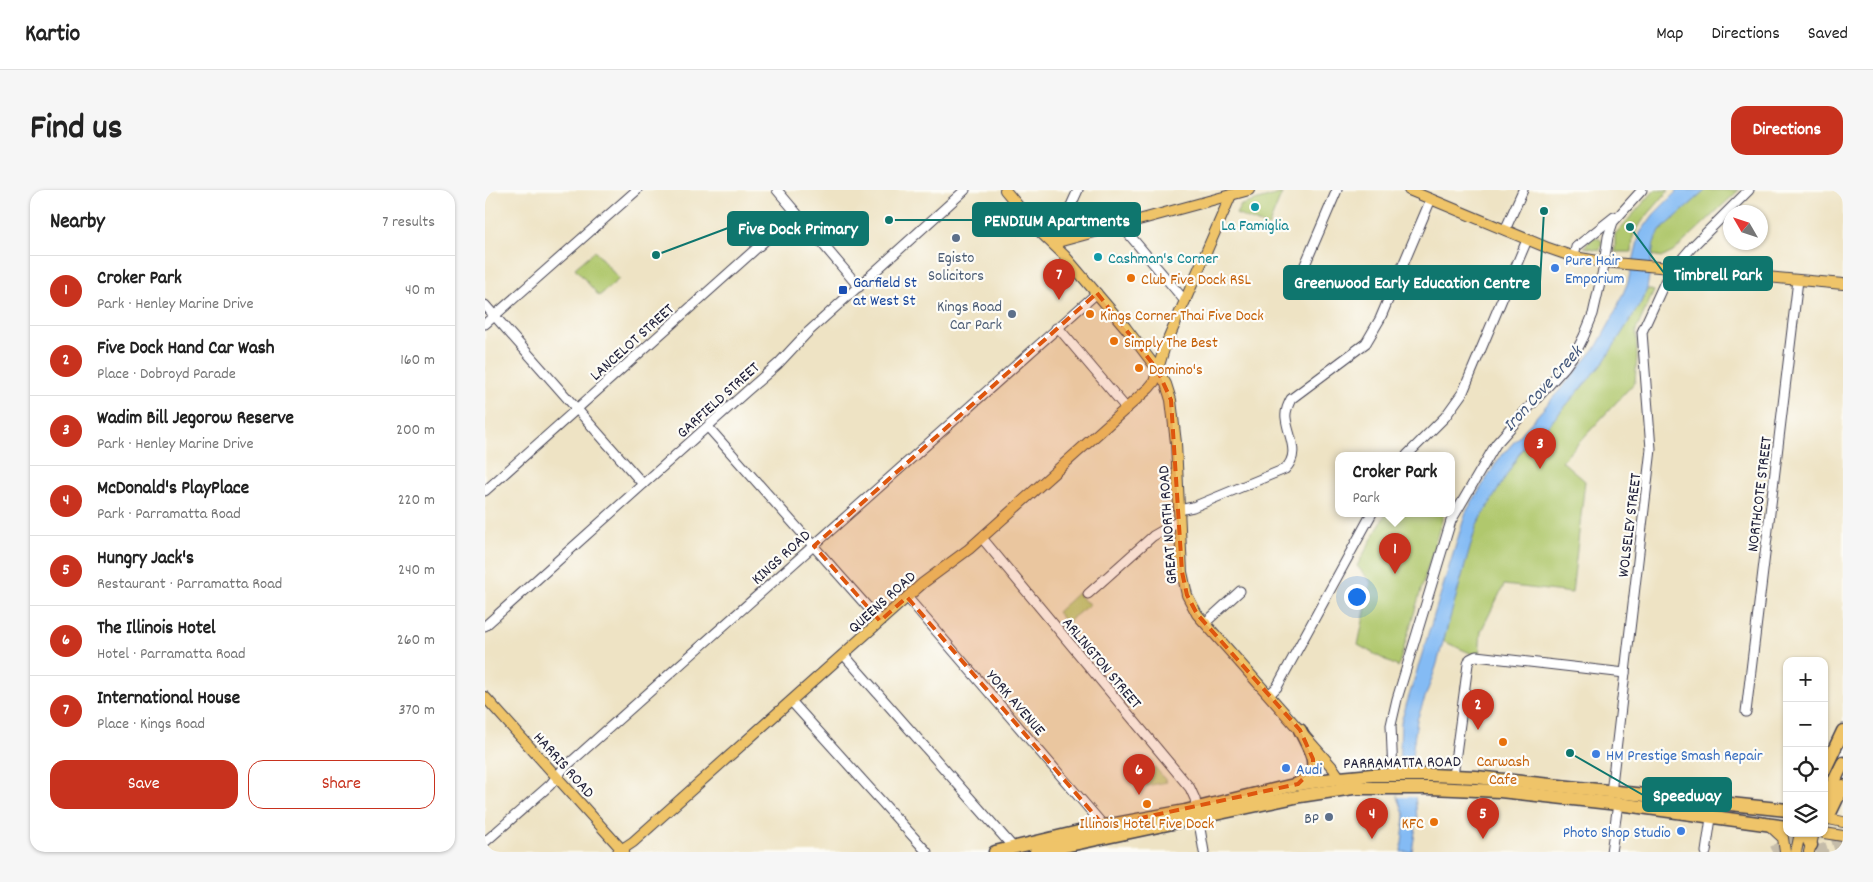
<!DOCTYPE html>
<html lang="en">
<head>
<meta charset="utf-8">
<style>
	:root { --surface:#fff; --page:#f6f6f6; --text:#222; --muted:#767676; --line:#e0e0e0; --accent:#c8321e }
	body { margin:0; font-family:Dekko,sans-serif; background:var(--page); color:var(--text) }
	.controls { position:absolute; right:15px; bottom:15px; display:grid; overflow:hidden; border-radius:10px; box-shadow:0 1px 4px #0004 }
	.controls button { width:45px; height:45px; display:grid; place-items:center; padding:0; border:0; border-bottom:1px solid var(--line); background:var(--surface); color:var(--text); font:25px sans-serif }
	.compass { position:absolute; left:1238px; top:15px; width:45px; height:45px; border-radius:50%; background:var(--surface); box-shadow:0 1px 4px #0004; rotate:309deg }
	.you { position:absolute; left:871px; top:406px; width:18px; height:18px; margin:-12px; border:4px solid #fff; border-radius:50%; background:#1a73e8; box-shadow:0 0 0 8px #1a73e833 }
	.badge { display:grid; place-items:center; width:32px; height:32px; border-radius:50%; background:var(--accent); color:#fff; font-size:16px; font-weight:700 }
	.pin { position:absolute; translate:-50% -41px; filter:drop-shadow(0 1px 2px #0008) }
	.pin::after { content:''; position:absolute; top:26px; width:18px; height:15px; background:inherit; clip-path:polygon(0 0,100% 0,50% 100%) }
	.popup { position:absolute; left:850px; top:262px; width:120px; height:65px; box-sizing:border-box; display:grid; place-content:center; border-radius:10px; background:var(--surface); filter:drop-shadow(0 1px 4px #0005); font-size:16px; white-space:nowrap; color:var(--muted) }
	.popup b { font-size:19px; color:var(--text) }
	.popup::after { content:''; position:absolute; left:50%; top:100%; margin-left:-10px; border:10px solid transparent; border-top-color:var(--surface) }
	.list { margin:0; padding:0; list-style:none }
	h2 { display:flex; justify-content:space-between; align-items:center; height:65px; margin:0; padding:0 20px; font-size:21px }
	h2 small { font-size:16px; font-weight:400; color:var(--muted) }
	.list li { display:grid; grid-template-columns:32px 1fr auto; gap:15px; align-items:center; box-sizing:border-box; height:70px; padding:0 20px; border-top:1px solid var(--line) }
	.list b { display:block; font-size:19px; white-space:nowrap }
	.list p { margin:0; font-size:16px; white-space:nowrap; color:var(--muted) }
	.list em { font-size:16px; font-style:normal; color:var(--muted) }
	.actions { display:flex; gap:10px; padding:15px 20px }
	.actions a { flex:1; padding:11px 0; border:1px solid var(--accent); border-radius:15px; text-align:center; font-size:18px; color:var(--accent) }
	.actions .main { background:var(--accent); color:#fff }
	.icon { flex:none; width:28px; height:28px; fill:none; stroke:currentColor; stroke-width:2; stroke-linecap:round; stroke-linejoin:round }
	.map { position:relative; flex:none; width:1358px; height:662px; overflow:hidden; border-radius:15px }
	header { display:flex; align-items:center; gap:30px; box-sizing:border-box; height:70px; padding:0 25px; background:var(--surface); border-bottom:1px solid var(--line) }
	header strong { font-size:24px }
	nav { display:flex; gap:28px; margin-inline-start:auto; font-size:18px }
	.intro { display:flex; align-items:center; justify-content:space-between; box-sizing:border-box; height:120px; padding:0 30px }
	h1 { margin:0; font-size:35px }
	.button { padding:12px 22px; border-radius:15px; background:var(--accent); color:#fff; font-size:18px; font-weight:700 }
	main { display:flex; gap:30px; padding:0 30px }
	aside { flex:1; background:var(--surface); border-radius:15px; box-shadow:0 1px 4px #0004 }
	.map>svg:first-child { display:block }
</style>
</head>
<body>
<header>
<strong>Kartio</strong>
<nav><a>Map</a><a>Directions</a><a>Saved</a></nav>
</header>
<div class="intro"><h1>Find us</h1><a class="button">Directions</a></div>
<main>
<aside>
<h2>Nearby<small>7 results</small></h2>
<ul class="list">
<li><span class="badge">1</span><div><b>Croker Park</b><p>Park · Henley Marine Drive</p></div><em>40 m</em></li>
<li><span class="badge">2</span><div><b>Five Dock Hand Car Wash</b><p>Place · Dobroyd Parade</p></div><em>160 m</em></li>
<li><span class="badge">3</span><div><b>Wadim Bill Jegorow Reserve</b><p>Park · Henley Marine Drive</p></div><em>200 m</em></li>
<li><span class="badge">4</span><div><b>McDonald's PlayPlace</b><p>Park · Parramatta Road</p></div><em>220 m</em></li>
<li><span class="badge">5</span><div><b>Hungry Jack's</b><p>Restaurant · Parramatta Road</p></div><em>240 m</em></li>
<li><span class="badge">6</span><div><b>The Illinois Hotel</b><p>Hotel · Parramatta Road</p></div><em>260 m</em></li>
<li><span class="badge">7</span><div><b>International House</b><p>Place · Kings Road</p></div><em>370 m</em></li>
</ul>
<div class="actions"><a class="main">Save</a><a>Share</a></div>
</aside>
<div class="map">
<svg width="1358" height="662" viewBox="0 0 1358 662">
	<rect width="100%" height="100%" fill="#fdfcf7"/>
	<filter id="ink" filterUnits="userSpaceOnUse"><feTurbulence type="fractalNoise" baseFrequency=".02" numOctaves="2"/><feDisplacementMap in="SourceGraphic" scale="10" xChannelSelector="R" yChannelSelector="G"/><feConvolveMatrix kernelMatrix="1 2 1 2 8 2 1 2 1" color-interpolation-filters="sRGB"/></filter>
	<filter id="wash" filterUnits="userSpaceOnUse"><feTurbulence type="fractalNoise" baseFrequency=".0096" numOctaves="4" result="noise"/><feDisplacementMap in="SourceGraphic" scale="20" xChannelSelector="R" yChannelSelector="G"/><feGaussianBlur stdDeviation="1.12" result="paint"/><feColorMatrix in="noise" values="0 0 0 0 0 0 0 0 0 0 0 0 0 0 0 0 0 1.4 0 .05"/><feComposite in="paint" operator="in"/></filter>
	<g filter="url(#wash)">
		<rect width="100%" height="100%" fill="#eee3c4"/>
		<!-- green -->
		<g fill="#b0c86d" stroke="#697554">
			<path d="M1170,0H1184L1158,30L1148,46L1147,62H1130V44Z"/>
			<path d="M1221,0H1254L1188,62L1178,67L1166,65L1169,53L1175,41Z"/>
			<path d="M797,3L783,37L751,24L756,15Z"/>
			<path d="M1109,47L1113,48L1117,51L1115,60L1099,57Z"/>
			<path d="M110,61L134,89L114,106L90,78Z"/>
			<path d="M1162,99L1169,101L1151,140L1152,167L1150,192L1077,271L1100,291L1087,403L1019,395L996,441L994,467L958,451L991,337L1019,288L1037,259L1063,236L1118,173L1155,114Z"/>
			<path d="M901,323H959L913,477L873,455L886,392L872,376Z"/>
			<path d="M593,403L598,410L605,414L581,433L572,422Z"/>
			<path d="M670,577L682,592L656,597L652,593Z"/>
		</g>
		<!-- water -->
		<path fill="#84bbf4" stroke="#536e98" d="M1193,0H1221L1175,41L1169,53L1162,99L1155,114L1118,173L1063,236L1037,259L991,337L951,477L932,530L927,565L932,629L927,662H916L920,626L913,607L916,532L981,322L1013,270L1089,184L1112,156L1127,129L1143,92L1155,43L1169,24Z"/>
		<!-- pier -->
		<path fill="#eee3c4" d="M914,575H930L933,607H913Z"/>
	</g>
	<g filter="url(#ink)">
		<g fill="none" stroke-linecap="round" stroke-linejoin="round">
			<!-- highway-tunnel -->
			<g stroke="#c5bca9" stroke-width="12" stroke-dasharray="12 6" stroke-linecap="butt">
				<path d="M1288,662L1309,651L1319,643"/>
				<path d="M1331,662L1358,653"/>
			</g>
			<!-- minor casing -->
			<g stroke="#413f50" stroke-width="11">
				<g id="minor">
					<path d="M292,0L374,97"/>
					<path d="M636,35L700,111"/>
					<path d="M1020,40L1038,0"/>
					<path d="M569,53L593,0"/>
					<path d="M1089,67L1091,57L1129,27"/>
					<path d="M819,77L852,0"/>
					<path d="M0,115L158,294"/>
					<path d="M0,134L152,0"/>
					<path d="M571,138L576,141L642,219"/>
					<path d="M223,237L395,431"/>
					<path d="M922,265L960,227L978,202L1042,50"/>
					<path d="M0,301L311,23"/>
					<path d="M694,320L708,317L800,279C816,263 803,247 801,228C800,221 803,215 806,209L881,153L895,129L946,9"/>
					<path d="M497,348L705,598L710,609L719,662"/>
					<path d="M603,404L668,346L694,331"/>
					<path d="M422,407L619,636"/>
					<path d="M720,433L755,401"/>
					<path d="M0,436L262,201L293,174L322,143L480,0"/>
					<path d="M359,465L528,657"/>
					<path d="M784,505L792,497L887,323"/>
					<path d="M306,511L442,662"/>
					<path d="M1261,522L1313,90"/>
					<path d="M908,585L906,535L912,509L966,331L1011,254L1080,177L1092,160L1099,146L1108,124L1118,80L1123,47L1128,32L1157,0"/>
					<path d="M968,586L983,474L985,469L991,466L1140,483"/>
					<path d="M1126,603L1166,259L1157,142L1183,85L1208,56L1264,0"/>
					<path d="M0,652L65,595L78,579L612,103"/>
					<path d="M1126,662L1133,614"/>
					<path d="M1221,662L1226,628"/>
				</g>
			</g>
			<!-- major casing -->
			<g stroke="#413f50" stroke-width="12">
				<g id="major">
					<path d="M520,0L554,41L579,65L641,138L672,179L681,194L686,210L691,253L697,382L702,405L712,424L848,578L855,588L856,594"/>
					<path d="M924,0L1063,58L1089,67L1119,72L1358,94"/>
					<path d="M569,53L764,0"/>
					<path d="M0,507L139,662"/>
					<path d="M1339,628L1358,632"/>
					<path d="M1284,635L1298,648L1300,662"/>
					<path d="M1339,643L1358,646"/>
					<path d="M133,662L148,652L438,393L484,359L664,198L669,192L679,159L746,5"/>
					<path d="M1311,662L1315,643"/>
					<path d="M1324,662L1329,643"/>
				</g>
			</g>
			<!-- highway casing -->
			<g stroke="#413f50" stroke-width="15">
				<g id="highway">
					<path d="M1339,581L1358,541"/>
					<path d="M813,594C840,579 825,561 815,540"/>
					<path d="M1339,612L1358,573"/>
					<path d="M1339,630L1346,621L1358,596"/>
					<path d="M1320,643L1326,655"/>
					<path d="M510,662L619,636L700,621L813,594L855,588L887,585H946L991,587L1302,620"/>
					<path d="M551,662L815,606L868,598H945L1015,601L1133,614L1302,637"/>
				</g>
			</g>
			<!-- minor -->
			<use href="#minor" stroke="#fff" stroke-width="9"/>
			<!-- major -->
			<use href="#major" stroke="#efc469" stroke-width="10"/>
			<!-- highway -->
			<use href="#highway" stroke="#efc469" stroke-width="12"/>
		</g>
	</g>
	<!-- marked area -->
	<path fill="#de560e" fill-opacity="0.2" stroke="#de560e" stroke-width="4" stroke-dasharray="10 6" stroke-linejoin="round" d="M612,103L672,179L686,210L697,382L702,405L712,424L815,540L828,569V579L813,594L619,636L422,407L395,431L329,356Z"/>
	<!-- markers -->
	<g fill="#0f9aa8" stroke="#fdfcf7" stroke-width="2">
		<circle cx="770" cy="17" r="5"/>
		<circle cx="613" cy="67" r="5"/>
	</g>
	<g fill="#5c6f8a" stroke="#fdfcf7" stroke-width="2">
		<circle cx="471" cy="48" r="5"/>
		<circle cx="527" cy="124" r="5"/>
		<circle cx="844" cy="627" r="5"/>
	</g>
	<g fill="#3f7fe0" stroke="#fdfcf7" stroke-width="2">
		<circle cx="1070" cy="78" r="5"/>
		<circle cx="1111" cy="564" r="5"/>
		<circle cx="801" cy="578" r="5"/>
		<circle cx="1196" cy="641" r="5"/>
	</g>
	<g fill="#e8710a" stroke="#fdfcf7" stroke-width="2">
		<circle cx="646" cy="88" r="5"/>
		<circle cx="605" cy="124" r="5"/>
		<circle cx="629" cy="151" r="5"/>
		<circle cx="654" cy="178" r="5"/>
		<circle cx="1018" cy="552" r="5"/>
		<circle cx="662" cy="614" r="5"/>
		<circle cx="949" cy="632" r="5"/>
	</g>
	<rect fill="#1a4fb4" stroke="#fdfcf7" stroke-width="2" x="353" y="95" width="10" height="10" rx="2.5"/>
	<g text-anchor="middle" stroke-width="4.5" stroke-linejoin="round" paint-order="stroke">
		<!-- culture labels -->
		<g font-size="16" fill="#0d838f" stroke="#fdfcf7">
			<text x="770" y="40">La Famiglia</text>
			<text x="623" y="73" text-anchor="start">Cashman's Corner</text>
		</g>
		<!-- service labels -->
		<g font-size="16" fill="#4e5e75" stroke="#fdfcf7" text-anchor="end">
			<text x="471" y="72" text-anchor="middle">Egisto<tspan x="471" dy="18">Solicitors</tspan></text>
			<text x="517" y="121">Kings Road<tspan x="517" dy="18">Car Park</tspan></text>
			<text x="834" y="633">BP</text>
		</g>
		<!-- shop labels -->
		<g font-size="16" fill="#366cbe" stroke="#fdfcf7" text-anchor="start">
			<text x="1080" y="75">Pure Hair<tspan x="1080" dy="18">Emporium</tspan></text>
			<text x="1121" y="570">HM Prestige Smash Repair</text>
			<text x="811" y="584">Audi</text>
			<text x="1186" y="647" text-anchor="end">Photo Shop Studio</text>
		</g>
		<!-- food labels -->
		<g font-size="16" fill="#c56008" stroke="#fdfcf7" text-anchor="start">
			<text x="656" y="94">Club Five Dock RSL</text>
			<text x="615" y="130">Kings Corner Thai Five Dock</text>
			<text x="639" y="157">Simply The Best</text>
			<text x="664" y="184">Domino's</text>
			<text x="1018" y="576" text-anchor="middle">Carwash<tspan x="1018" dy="18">Cafe</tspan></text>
			<text x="662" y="638" text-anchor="middle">Illinois Hotel Five Dock</text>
			<text x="939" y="638" text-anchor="end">KFC</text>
		</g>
		<!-- transit labels -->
		<g font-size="16" fill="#164399" stroke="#fdfcf7" text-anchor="start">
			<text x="368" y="97">Garfield St<tspan x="368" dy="18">at West St</tspan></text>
		</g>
		<!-- street labels -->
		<g font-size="16" fill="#22223b" stroke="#fdfcf7">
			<text transform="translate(146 151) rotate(-42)" y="6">LANCELOT STREET</text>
			<text transform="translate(232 209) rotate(-42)" y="6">GARFIELD STREET</text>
			<text transform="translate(1273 304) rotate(-83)" y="6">NORTHCOTE STREET</text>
			<text transform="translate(681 335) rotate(-94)" y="6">GREAT NORTH ROAD</text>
			<text transform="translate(1143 335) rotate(-83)" y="6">WOLSELEY STREET</text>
			<text transform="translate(295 366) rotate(-42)" y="6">KINGS ROAD</text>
			<text transform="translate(396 411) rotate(-42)" y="6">QUEENS ROAD</text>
			<text transform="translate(618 472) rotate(50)" y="6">ARLINGTON STREET</text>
			<text transform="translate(532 512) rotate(49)" y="6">YORK AVENUE</text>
			<text transform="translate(917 571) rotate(-1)" y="6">PARRAMATTA ROAD</text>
			<text transform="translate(80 574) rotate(48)" y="6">HARRIS ROAD</text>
		</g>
		<!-- water labels -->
		<g font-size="18" font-style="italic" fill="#44587c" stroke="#fdfcf7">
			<text transform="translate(1057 198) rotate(-48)" y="6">Iron Cove Creek</text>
		</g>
	</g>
	<!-- callouts -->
	<path fill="none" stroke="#0f766e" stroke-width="2" d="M404 30L488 30M171 65L243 38M1145 37L1179 83M1059 21L1055 92M1085 563L1158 605"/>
	<g fill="#0f766e" stroke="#fdfcf7" stroke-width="2">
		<circle cx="404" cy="30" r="5"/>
		<circle cx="171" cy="65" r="5"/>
		<circle cx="1145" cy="37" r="5"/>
		<circle cx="1059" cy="21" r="5"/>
		<circle cx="1085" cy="563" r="5"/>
	</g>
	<g fill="#0f766e" stroke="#0f766e" stroke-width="2">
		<rect x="488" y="13" width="167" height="33" rx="5"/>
		<rect x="243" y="22" width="140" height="33" rx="5"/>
		<rect x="1179" y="67" width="108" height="33" rx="5"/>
		<rect x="799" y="76" width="256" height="33" rx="5"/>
		<rect x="1158" y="588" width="88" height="33" rx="5"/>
	</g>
	<g font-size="18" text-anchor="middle" font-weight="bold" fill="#fff">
		<text x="572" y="36">PENDIUM Apartments</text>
		<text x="313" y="44">Five Dock Primary</text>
		<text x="1233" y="90">Timbrell Park</text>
		<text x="927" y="98">Greenwood Early Education Centre</text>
		<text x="1202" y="611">Speedway</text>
	</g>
</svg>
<div class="controls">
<button>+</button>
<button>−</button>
<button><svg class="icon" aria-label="locate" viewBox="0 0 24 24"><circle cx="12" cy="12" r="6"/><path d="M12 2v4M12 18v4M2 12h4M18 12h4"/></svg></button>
<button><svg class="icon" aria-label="layers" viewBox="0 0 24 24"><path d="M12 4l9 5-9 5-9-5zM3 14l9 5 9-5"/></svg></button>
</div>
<svg class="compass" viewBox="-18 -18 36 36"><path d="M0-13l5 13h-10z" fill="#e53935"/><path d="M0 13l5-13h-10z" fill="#767676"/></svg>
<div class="you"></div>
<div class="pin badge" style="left:910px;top:384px">1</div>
<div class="popup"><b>Croker Park</b>Park</div>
<div class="pin badge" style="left:993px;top:540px">2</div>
<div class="pin badge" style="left:1055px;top:279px">3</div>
<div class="pin badge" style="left:887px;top:649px">4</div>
<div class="pin badge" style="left:998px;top:649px">5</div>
<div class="pin badge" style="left:654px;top:605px">6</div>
<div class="pin badge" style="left:574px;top:110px">7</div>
</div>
</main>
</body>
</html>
